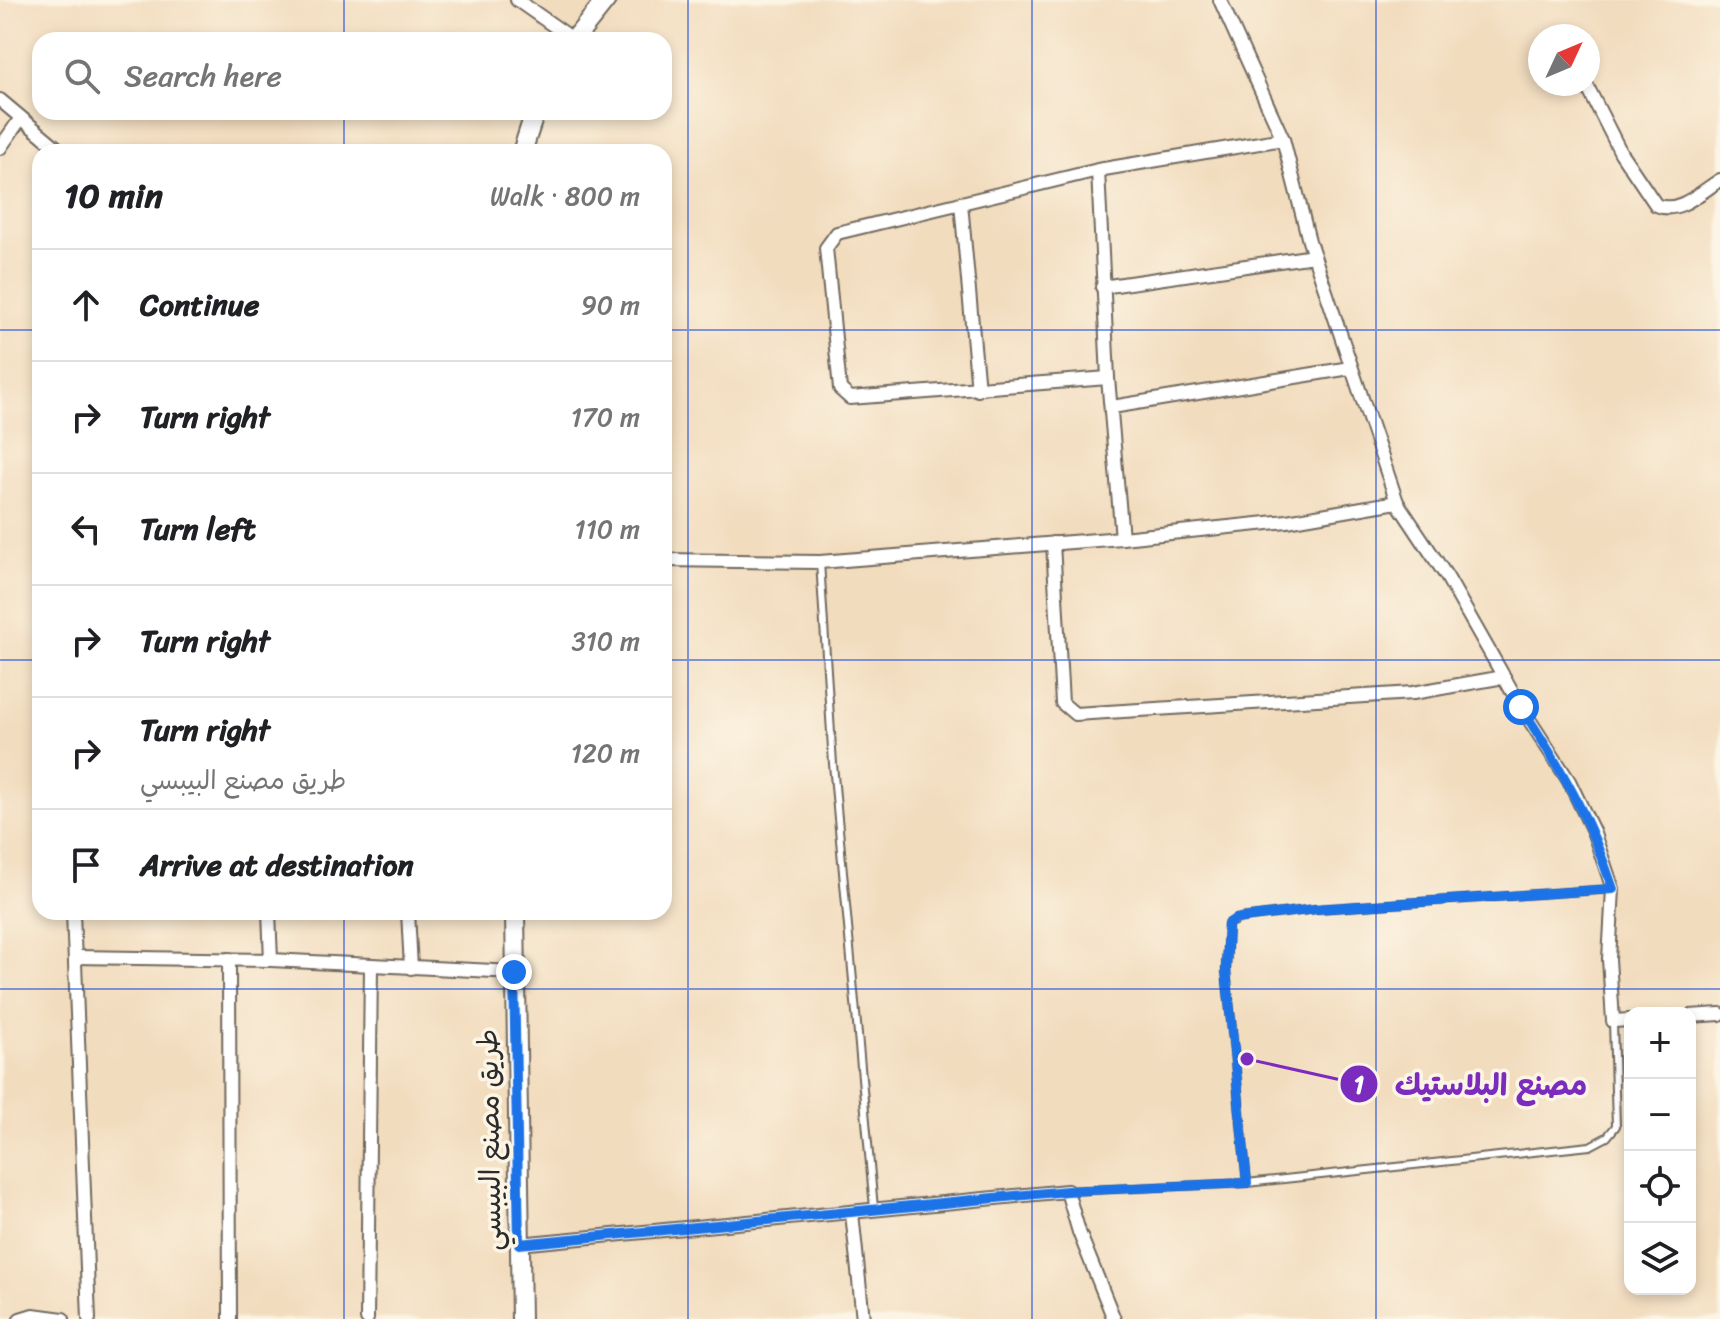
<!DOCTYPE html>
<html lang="en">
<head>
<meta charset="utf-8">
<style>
	:root { --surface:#fff; --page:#f6f6f6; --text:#202124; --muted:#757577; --line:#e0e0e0 }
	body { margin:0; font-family:Sriracha,"Playpen Sans Arabic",sans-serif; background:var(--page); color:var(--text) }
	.controls { position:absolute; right:24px; bottom:24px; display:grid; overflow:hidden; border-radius:16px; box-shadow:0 4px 12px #0003 }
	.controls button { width:72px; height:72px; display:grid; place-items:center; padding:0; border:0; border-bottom:2px solid var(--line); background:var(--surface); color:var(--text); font:40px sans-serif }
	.compass { position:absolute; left:1528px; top:24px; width:72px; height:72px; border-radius:50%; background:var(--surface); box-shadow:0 4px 12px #0003; rotate:46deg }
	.stop { position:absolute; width:24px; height:24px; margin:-18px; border:6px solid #1a73e8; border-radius:50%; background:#fff }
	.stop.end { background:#1a73e8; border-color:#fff; box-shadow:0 2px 8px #0008 }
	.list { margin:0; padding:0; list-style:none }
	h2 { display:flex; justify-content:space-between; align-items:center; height:104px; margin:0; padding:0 32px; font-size:34px }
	h2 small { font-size:26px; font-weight:400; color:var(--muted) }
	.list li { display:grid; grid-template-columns:52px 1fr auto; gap:24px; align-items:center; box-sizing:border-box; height:112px; padding:0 32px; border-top:2px solid var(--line) }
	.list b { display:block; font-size:30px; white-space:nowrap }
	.list p { margin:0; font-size:26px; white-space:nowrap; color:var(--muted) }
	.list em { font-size:26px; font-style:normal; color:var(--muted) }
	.icon { flex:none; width:44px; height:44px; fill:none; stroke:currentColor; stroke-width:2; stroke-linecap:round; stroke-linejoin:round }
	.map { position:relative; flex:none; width:1720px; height:1319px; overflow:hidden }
	.search { position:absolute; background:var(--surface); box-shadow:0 4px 12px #0003; left:32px; top:32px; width:640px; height:88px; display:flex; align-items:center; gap:20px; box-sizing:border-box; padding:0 28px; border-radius:24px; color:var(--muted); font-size:30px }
	.panel { position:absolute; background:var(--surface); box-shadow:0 4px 12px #0003; left:32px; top:144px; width:640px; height:776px; border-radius:24px }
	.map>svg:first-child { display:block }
</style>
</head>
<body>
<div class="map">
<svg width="1720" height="1319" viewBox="0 0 1720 1319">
	<rect width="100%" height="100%" fill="#fcf5e5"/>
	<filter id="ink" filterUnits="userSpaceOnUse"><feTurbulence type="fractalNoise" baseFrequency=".0125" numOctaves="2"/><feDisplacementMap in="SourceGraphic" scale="16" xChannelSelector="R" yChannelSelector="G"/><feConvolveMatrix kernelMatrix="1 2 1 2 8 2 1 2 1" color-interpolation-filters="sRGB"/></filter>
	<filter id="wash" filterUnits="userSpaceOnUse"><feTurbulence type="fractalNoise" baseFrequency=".006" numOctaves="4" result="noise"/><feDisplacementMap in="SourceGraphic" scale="32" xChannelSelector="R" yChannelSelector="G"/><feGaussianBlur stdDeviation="1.8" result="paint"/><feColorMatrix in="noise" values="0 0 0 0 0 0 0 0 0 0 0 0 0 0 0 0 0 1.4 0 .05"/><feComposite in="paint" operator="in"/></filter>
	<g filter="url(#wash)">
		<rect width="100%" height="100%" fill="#f2dcbe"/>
	</g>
	<g filter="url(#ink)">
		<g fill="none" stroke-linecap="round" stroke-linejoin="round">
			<!-- lane casing -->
			<g stroke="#71695e" stroke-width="10">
				<g id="lane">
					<path d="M820,562L833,764L874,1208"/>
					<path d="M1247,1183L1226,970L1228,924L1241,918L1316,909L1613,889"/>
					<path d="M1067,1191L1247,1183L1590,1146L1607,1137L1616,1126L1613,1021"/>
				</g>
			</g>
			<!-- street casing -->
			<g stroke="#71695e" stroke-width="16">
				<g id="street">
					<path d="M517,0L574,40"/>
					<path d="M1220,0L1283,139L1309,241L1397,502L1447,577L1521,707L1569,781L1593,831L1613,889L1609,959L1613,1021L1630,1020"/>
					<path d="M1586,84L1621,153L1656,205C1679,215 1702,191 1720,180"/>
					<path d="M0,100L62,152"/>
					<path d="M0,148L21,118"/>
					<path d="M1098,170L1108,378L1122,538"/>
					<path d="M961,203L978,390"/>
					<path d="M1102,287L1314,256"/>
					<path d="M1108,378L850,398L840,389L826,248L837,233L1098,170L1283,139"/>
					<path d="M1112,407L1350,368"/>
					<path d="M1053,543L1062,703L1075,714L1413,693L1504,677"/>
					<path d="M664,560L820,562L1122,538L1287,521L1397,502"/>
					<path d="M73,912L89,1319"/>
					<path d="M269,912L271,960"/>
					<path d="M408,912L411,968"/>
					<path d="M75,957L271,960L514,972"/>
					<path d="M229,959L230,1319"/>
					<path d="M1690,1016L1720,1014"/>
					<path d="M852,1213L863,1319"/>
					<path d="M519,1244L1067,1191L1079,1232L1114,1319"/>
					<path d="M20,1319L33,1315L63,1319"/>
					<path d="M367,1319L371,966"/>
				</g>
			</g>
			<!-- secondary casing -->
			<g stroke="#71695e" stroke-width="22">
				<g id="secondary">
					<path d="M574,40L606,0"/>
					<path d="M522,152L535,112"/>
					<path d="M515,912L521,1319"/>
				</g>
			</g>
			<!-- lane -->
			<use href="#lane" stroke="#fff" stroke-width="6"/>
			<!-- street -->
			<use href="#street" stroke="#fff" stroke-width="12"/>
			<!-- secondary -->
			<use href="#secondary" stroke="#fff" stroke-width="18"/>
		</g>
	</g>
	<g fill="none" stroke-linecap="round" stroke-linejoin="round" filter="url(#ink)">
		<!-- route -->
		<path stroke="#1a73e8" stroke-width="10" d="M514,972L519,1244L1067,1191L1247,1183L1226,970L1228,924L1235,919L1316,909L1613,889C1589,817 1562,770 1521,707"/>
	</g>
	<!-- grid -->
	<path fill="none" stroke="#1d4ed8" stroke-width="2" stroke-opacity="0.55" d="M344,0V40M688,0V1319M1032,0V1319M1376,0V1319M344,112V152M0,330H40M664,330H1720M0,660H40M664,660H1720M344,912V1319M0,989H1720"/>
	<g text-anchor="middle" stroke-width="7" stroke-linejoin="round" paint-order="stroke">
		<!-- street labels -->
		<g font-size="28" fill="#2b2b2b" stroke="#fcf5e5">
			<text transform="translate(489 1140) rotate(-91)" y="10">طريق مصنع البيبسي</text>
		</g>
	</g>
	<!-- callouts -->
	<path fill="none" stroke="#7b2cbf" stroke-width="3" d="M1247 1059L1359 1084"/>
	<g fill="#7b2cbf" stroke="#fcf5e5" stroke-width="3">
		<circle cx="1247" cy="1059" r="8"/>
		<circle cx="1359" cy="1084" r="20"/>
	</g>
	<g font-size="24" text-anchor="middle" font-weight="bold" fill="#fff">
		<text x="1359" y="1093">1</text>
	</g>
	<g font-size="30" text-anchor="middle" font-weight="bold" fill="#7b2cbf" stroke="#fcf5e5" stroke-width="7" stroke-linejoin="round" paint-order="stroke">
		<text x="1491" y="1095">مصنع البلاستيك</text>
	</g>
</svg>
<div class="controls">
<button>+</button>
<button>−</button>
<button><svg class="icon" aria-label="locate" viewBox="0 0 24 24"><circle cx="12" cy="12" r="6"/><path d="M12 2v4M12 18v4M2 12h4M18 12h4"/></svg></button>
<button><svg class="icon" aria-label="layers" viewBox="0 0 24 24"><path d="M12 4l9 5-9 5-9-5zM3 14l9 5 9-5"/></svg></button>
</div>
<svg class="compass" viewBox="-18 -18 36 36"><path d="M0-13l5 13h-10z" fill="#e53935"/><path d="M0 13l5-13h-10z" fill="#757577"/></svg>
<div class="stop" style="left:1521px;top:707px"></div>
<div class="stop end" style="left:514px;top:972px"></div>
<div class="search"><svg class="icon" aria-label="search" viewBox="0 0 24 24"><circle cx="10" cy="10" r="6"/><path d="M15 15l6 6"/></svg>Search here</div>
<section class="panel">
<h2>10 min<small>Walk · 800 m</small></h2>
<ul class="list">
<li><svg class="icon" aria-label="ahead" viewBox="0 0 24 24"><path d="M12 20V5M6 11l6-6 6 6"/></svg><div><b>Continue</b></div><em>90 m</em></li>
<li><svg class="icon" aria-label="right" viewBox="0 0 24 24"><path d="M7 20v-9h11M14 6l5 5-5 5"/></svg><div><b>Turn right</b></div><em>170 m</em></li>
<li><svg class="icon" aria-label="left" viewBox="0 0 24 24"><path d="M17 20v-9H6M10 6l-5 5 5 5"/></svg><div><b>Turn left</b></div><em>110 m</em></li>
<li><svg class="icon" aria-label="right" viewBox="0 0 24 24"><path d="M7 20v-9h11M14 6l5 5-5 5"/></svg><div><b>Turn right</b></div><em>310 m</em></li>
<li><svg class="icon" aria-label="right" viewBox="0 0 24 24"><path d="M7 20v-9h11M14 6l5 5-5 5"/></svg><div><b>Turn right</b><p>طريق مصنع البيبسي</p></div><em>120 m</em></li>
<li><svg class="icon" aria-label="arrive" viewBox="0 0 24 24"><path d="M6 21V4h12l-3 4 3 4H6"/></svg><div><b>Arrive at destination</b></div></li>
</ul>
</section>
</div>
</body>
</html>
